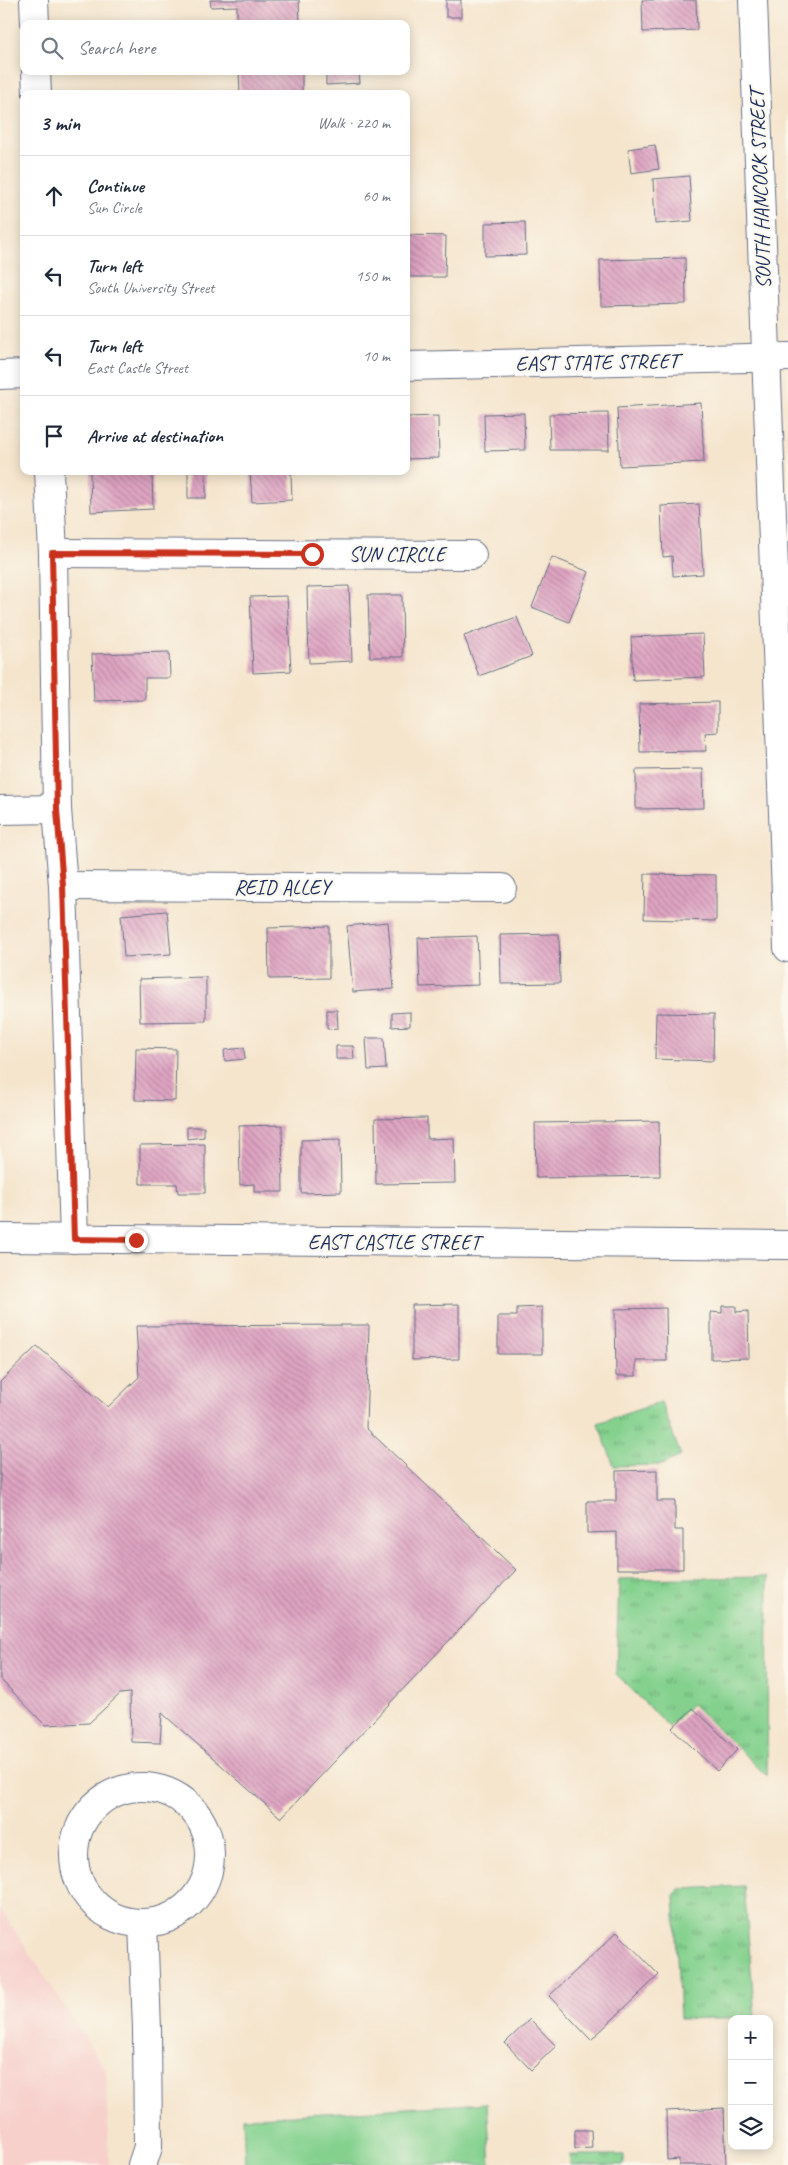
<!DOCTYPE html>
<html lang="en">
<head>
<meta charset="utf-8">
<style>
	:root { --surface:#fff; --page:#f2f2f3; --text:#1f2937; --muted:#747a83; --line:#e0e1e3 }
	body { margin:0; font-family:Caveat,sans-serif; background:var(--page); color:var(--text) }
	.controls { position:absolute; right:15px; bottom:15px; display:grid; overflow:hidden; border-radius:10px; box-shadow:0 2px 12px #0003 }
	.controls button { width:45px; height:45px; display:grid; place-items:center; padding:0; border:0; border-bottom:1px solid var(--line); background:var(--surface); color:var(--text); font:25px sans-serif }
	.stop { position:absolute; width:15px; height:15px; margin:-11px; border:4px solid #c8321e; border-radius:50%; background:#fff }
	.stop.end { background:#c8321e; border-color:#fff; box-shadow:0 1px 5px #0008 }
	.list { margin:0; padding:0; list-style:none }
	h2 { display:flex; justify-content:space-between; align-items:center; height:65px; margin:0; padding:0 20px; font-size:21px }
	h2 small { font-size:16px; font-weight:400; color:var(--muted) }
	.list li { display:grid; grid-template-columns:32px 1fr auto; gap:15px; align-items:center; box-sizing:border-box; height:80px; padding:0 20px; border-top:1px solid var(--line) }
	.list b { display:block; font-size:19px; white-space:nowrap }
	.list p { margin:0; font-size:16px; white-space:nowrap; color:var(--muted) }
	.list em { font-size:16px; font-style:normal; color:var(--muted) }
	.icon { flex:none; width:28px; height:28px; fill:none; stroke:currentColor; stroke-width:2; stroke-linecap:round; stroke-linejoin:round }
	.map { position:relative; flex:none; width:788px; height:2165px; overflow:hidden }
	.search { position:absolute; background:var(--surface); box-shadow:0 2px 12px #0003; left:20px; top:20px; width:390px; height:55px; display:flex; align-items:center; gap:12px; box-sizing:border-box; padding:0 18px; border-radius:10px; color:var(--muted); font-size:19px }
	.panel { position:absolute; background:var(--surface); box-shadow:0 2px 12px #0003; left:20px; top:90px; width:390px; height:385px; border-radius:10px }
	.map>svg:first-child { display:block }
</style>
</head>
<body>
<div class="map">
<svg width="788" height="2165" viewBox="0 0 788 2165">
	<defs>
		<pattern id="park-tufts" width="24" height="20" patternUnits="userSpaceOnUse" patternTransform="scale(1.25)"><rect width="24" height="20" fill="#84d18e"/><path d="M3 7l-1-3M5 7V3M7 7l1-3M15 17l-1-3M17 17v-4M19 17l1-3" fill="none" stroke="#6baa77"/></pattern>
		<pattern id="building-back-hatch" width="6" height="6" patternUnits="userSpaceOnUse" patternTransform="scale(1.25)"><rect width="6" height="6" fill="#dfa4c2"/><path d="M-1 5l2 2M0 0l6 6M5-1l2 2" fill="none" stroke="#b486a1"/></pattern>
	</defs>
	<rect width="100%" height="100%" fill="#fbf7ec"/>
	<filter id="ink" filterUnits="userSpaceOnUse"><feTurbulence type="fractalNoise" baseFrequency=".02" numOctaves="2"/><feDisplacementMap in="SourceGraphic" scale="10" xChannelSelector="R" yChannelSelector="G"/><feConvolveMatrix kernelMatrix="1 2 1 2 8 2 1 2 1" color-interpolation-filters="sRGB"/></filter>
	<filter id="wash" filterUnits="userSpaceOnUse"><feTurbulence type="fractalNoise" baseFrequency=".0096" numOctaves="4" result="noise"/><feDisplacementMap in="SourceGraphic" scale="20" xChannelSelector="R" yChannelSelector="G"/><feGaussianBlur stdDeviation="1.12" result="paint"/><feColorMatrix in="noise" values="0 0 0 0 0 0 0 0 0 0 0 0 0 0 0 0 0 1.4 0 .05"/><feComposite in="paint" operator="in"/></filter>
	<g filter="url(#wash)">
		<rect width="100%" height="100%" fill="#f5e5cd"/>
		<!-- built -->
		<path fill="#f7d0cc" d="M0,1908L106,2070L109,2165H0Z"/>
		<!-- park -->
		<g fill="url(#park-tufts)" stroke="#508076">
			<path d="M661,1402L681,1456L661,1465L614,1466L598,1423Z"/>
			<path d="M768,1577L767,1776L692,1704L669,1727L616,1674L619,1579Z"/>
			<path d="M744,1886L755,2017L680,2019L674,1895L680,1889Z"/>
			<rect x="570" y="2155" width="54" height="10"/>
		</g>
		<!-- pitch -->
		<path fill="#84d18e" stroke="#508076" d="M487,2103L491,2165H245L243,2118Z"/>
		<g id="blocks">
			<!-- building -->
			<g fill="url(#building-back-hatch)">
				<path d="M210,0H299L300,24H237V6L211,7Z"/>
				<rect x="446" y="0" width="15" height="17"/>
				<path d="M642,0H696L697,30L643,32Z"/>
				<path d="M239,71H302V94H240Z"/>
				<path d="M326,71H359L360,83L326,85Z"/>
				<path d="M655,145L659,169L631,173L628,149Z"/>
				<path d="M689,176L692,221L655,224L653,179Z"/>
				<path d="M525,222L526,255L485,256V223Z"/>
				<path d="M406,235L446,236L445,277H406Z"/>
				<path d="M685,258L686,304L601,306L600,260Z"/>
				<path d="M701,403L704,462L620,466L617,408Z"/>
				<path d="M524,413L525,450L485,451L484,414Z"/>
				<path d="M608,413L609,450H550L549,414Z"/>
				<path d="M438,416L439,458L406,459V417Z"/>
				<path d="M90,471H152L153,509L91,512Z"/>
				<rect x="188" y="471" width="18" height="27"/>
				<path d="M250,471H295V473H291L292,500L252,502Z"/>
				<path d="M699,504L703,574L673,576L672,556L663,557L661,506Z"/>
				<path d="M552,557L589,572L569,622L532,607Z"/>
				<path d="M349,586L352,661L309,663L307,587Z"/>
				<path d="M368,595H402L403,657H370Z"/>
				<path d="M287,596L291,671L253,673L250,597Z"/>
				<path d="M517,617L532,656L479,676L464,636Z"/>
				<path d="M703,634L705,677L633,680L631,637Z"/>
				<path d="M169,652L170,678H145V700L94,701L92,654Z"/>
				<path d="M718,702V732L705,733L706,751L640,752L639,704Z"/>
				<path d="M703,769L704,808L636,809V770Z"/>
				<path d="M645,874L716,875V921L644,919Z"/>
				<path d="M167,911L171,954L124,957L121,915Z"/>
				<path d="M388,922L394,989L353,992L347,926Z"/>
				<path d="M329,926V978L269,979L268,928Z"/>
				<path d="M559,934L560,983L501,984L500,935Z"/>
				<path d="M477,936L479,985L420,987L418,938Z"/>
				<path d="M206,977V1021L140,1022L139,979Z"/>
				<path d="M327,1010H337L338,1028L327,1029Z"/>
				<path d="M410,1012V1026L392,1027V1013Z"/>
				<path d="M656,1013L714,1014L713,1061L655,1059Z"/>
				<path d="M366,1038H384L386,1069L368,1070Z"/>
				<path d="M336,1046H353L354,1059H336Z"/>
				<path d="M136,1048L176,1049L175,1101L135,1100Z"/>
				<path d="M244,1048L245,1059L225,1061L224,1050Z"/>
				<path d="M427,1118V1139L454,1138L455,1183L376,1184L375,1119Z"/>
				<path d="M659,1121L660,1176L536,1178L535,1123Z"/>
				<path d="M282,1125L283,1192H254V1184L240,1185L239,1126Z"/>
				<path d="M187,1127H204V1137L187,1139Z"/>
				<path d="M340,1139L341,1192L301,1193V1140Z"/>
				<path d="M205,1144V1193H178L177,1184H140V1145Z"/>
				<path d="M459,1304V1359L412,1360V1305Z"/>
				<path d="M722,1306H736V1312L748,1311L749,1358L711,1359V1312L722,1313Z"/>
				<path d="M542,1307V1354H498V1316H517V1308Z"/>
				<path d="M666,1308L667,1361H636V1376H616L615,1309Z"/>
				<path d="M369,1325L366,1428L516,1570L281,1818L162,1713L160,1743L131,1742L130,1693L120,1694L89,1723L45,1725L0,1679V1382L37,1346L108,1407L139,1377L136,1326Z"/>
				<path d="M657,1470V1501H675V1530H683V1569H617V1532L587,1533V1501H616V1471Z"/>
				<path d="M693,1708L737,1750L717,1771L672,1728Z"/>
				<path d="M617,1932L659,1975L591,2040L549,1996Z"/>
				<path d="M530,2019L556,2046L531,2070L505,2043Z"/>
				<path d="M724,2108L726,2165H679V2159L667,2160L666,2111Z"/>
				<path d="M575,2130H591L592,2148L575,2149Z"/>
			</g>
		</g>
	</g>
	<g filter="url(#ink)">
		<use href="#blocks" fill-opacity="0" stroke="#676f85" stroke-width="1"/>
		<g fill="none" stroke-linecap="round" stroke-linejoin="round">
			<!-- minor casing -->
			<g stroke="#676f85" stroke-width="30">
				<g id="minor">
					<path d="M34,0L35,24"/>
					<path d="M753,0L788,948"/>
					<path d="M36,71L37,94"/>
					<path d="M406,366L788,357"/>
					<path d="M0,375L24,374"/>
					<path d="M49,471L53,553L57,809L63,886L74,1239"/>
					<path d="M53,553L472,555"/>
					<path d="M0,810L57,809"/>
					<path d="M63,886L502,888"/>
					<path d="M0,1238L788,1245"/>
					<circle cx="142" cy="1855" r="68"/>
					<path d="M142,2165L148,2147L147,2029L143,1923"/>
				</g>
			</g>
			<!-- minor -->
			<use href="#minor" stroke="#fff" stroke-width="28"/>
		</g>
	</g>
	<g fill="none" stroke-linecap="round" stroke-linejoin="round" filter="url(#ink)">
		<!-- route -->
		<path stroke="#c8321e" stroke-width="6" d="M136,1240L74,1239L63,886L57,810L52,553L312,554"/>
	</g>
	<g text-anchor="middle" stroke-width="4" stroke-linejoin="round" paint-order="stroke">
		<!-- street labels -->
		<g font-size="21" fill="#1b2f5e" stroke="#fbf7ec">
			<text transform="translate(760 189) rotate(-92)" y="7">SOUTH HANCOCK STREET</text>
			<text transform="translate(597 362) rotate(-1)" y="7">EAST STATE STREET</text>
			<text x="397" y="561">SUN CIRCLE</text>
			<text x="282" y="894">REID ALLEY</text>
			<text x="394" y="1249">EAST CASTLE STREET</text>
		</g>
	</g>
</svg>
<div class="controls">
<button>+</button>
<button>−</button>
<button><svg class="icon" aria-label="layers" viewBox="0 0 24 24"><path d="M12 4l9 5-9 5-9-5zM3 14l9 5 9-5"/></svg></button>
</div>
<div class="stop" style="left:312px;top:554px"></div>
<div class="stop end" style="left:136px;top:1240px"></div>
<div class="search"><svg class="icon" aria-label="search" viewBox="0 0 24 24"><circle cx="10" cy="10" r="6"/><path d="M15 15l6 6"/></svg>Search here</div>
<section class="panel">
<h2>3 min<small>Walk · 220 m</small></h2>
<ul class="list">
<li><svg class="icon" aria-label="ahead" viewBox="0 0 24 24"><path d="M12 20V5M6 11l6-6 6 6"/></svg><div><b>Continue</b><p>Sun Circle</p></div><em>60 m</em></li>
<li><svg class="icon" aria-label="left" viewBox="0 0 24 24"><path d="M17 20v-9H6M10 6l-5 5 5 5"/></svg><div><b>Turn left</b><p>South University Street</p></div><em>150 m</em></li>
<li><svg class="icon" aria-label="left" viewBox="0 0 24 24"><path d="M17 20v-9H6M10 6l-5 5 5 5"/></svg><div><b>Turn left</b><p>East Castle Street</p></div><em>10 m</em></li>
<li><svg class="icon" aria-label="arrive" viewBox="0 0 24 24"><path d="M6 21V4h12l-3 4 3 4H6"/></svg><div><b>Arrive at destination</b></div></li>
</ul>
</section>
</div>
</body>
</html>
